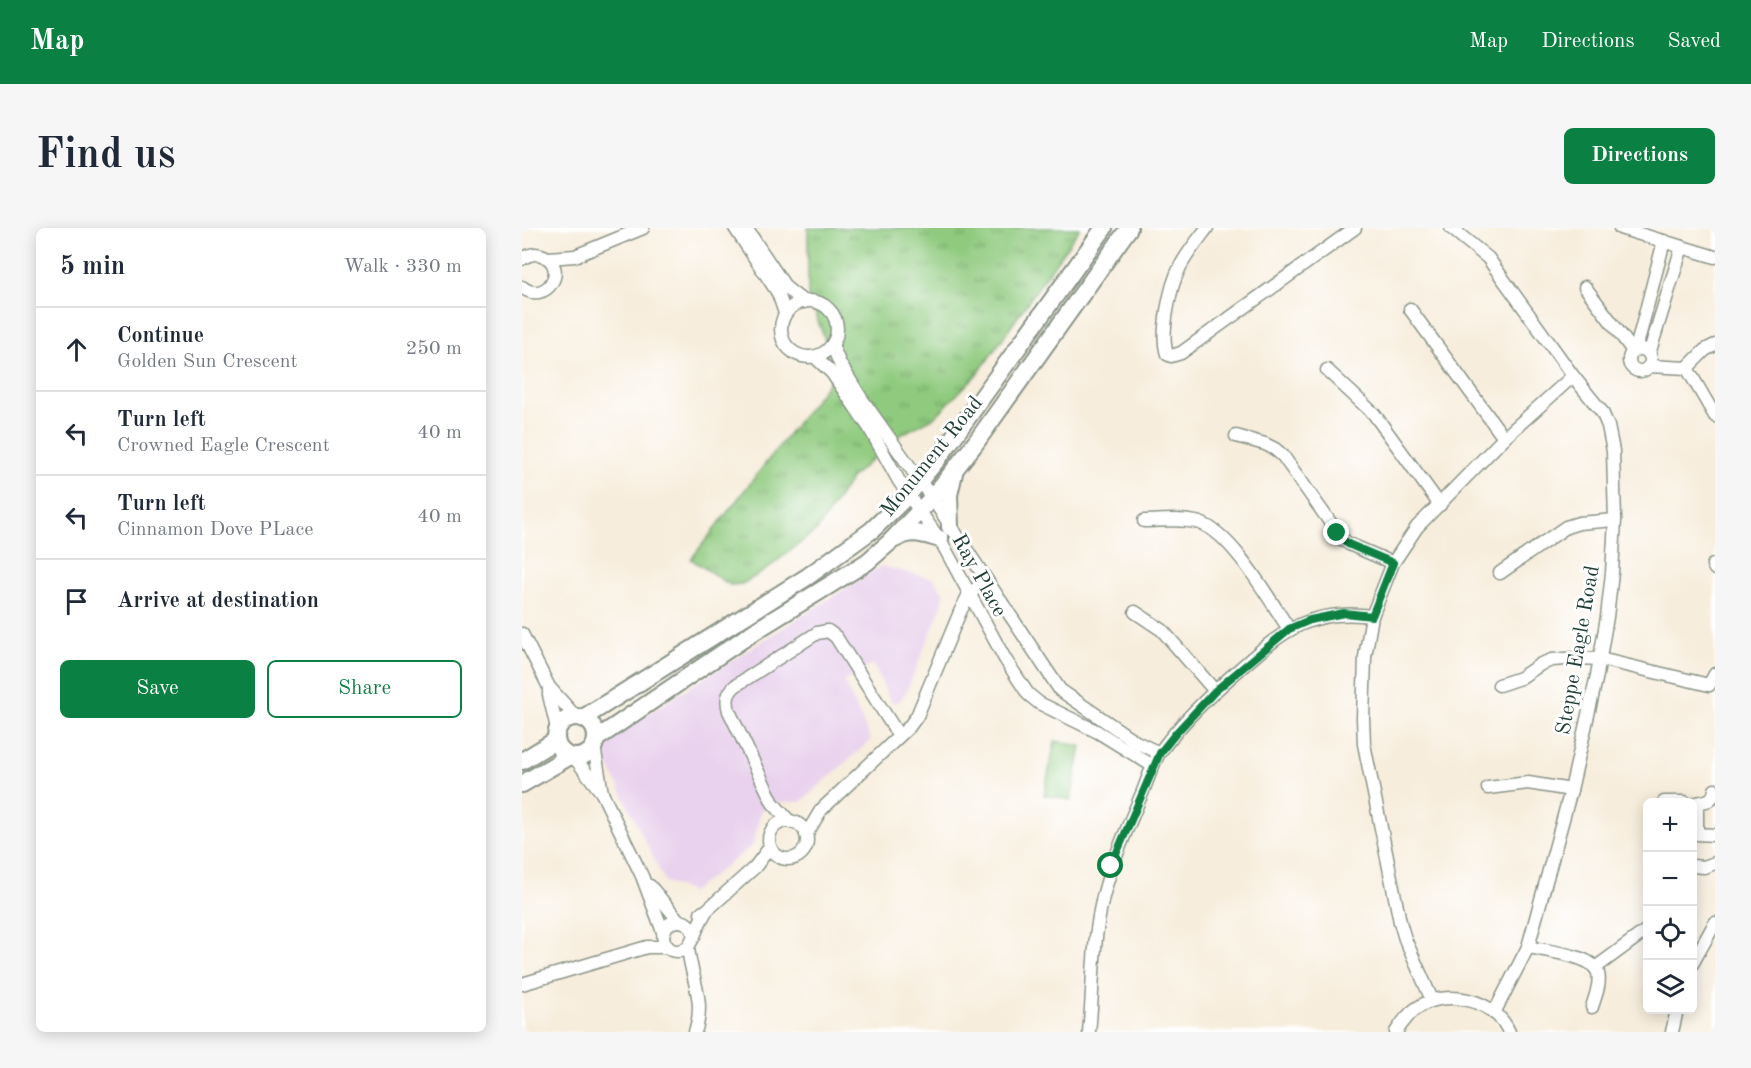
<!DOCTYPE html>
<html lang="en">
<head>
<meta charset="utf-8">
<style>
	:root { --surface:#fff; --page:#f6f6f7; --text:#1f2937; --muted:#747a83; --line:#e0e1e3; --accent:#0b8043 }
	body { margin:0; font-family:"Old Standard TT",serif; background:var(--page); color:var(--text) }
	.controls { position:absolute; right:18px; bottom:18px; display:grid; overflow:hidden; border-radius:9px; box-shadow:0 3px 15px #0003 }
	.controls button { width:54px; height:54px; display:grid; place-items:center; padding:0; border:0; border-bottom:2px solid var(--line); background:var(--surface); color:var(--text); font:30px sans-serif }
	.stop { position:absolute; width:18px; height:18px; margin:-14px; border:4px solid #0b8043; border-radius:50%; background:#fff }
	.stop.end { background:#0b8043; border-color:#fff; box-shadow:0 2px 6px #0008 }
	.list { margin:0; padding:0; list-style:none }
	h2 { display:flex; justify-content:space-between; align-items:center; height:78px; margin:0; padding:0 24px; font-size:26px }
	h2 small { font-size:20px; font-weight:400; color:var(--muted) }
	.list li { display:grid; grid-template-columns:39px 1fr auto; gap:18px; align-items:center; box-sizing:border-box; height:84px; padding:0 24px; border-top:2px solid var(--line) }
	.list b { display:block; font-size:22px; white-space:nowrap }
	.list p { margin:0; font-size:20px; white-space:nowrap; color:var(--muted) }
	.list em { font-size:20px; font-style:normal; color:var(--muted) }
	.actions { display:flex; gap:12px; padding:18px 24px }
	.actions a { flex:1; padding:14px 0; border:2px solid var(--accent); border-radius:9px; text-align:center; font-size:21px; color:var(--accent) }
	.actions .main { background:var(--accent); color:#fff }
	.icon { flex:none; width:33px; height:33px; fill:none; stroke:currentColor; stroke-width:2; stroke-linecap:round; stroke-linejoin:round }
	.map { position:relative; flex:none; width:1193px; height:804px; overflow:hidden; border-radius:9px }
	header { display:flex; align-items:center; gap:36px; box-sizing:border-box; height:84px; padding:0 30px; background:var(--accent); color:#fff }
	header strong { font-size:28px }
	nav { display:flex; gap:33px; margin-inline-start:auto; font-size:21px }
	.intro { display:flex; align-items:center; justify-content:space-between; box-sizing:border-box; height:144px; padding:0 36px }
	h1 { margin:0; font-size:42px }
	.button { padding:15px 27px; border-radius:9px; background:var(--accent); color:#fff; font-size:21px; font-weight:700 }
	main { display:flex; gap:36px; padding:0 36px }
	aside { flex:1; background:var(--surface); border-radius:9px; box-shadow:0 3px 15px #0003 }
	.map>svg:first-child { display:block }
</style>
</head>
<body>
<header>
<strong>Map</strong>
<nav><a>Map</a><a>Directions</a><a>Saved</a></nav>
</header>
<div class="intro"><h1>Find us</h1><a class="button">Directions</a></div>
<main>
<aside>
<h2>5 min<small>Walk · 330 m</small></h2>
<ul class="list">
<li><svg class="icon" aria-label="ahead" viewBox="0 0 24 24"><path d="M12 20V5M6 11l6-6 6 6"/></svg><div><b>Continue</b><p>Golden Sun Crescent</p></div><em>250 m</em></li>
<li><svg class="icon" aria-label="left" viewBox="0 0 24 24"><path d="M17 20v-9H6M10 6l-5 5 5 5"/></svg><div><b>Turn left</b><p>Crowned Eagle Crescent</p></div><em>40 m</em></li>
<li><svg class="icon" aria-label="left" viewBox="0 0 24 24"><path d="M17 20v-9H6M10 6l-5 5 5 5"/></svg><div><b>Turn left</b><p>Cinnamon Dove PLace</p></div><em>40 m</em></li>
<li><svg class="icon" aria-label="arrive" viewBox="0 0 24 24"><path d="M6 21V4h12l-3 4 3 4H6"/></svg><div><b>Arrive at destination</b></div></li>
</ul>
<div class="actions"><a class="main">Save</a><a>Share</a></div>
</aside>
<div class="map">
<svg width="1193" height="804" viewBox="0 0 1193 804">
	<defs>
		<pattern id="grass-tufts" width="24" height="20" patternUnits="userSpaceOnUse" patternTransform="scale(1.5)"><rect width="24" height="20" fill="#8fca7e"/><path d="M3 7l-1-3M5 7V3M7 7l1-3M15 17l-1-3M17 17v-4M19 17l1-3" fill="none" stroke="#74a568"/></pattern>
	</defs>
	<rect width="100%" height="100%" fill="#fff"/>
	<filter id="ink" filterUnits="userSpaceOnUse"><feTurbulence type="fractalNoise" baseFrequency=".0167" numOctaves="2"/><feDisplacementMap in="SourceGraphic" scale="12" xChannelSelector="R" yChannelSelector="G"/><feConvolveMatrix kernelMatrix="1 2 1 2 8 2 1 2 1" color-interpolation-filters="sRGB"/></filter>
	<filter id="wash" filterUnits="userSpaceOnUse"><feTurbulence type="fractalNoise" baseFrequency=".008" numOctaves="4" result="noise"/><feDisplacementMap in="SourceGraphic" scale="24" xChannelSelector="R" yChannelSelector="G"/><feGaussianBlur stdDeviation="1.35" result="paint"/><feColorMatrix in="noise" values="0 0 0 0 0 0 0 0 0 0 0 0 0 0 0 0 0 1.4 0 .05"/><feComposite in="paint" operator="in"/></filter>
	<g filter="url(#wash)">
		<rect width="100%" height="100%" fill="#f7eddc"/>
		<!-- built -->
		<path fill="#e9d2ed" d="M359,338L412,351L422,365L420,377L385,462L377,474H369L351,436L322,453L349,512L279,574H261L239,583L231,617L170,664L143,654L83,530L86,511Z"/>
		<!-- grass -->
		<path fill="url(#grass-tufts)" stroke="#578459" stroke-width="1.5" d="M286,0H558L457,144L413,189L378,207L330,249L295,302L241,344L220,356L208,357L169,331L315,144L286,66Z"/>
		<!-- garden -->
		<path fill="#8fca7e" stroke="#578459" stroke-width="1.5" d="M533,513L559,518L549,572L522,567Z"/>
	</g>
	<g filter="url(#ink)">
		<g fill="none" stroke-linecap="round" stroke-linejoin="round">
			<!-- minor casing -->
			<g stroke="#8b9588" stroke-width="15">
				<g id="minor">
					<path d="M213,0L256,65L263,85"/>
					<path d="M224,0L264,60L282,74"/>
					<path d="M685,0C676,12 665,25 658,39C648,58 638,106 645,126L649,128L659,125L833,0"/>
					<path d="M929,0L966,30L1051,148L1080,184L1086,198L1091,223L1093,292L1090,345L1085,389L1075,447L1049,562L1006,719L972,785"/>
					<path d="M1098,0L1193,29"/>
					<path d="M26,30L53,28L121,0"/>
					<path d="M0,31C7,26 14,24 22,28C47,40 24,78 0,59"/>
					<path d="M1063,59L1111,123"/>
					<circle cx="287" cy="101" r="28"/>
					<path d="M888,81L982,210"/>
					<path d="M310,117L318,136L339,170L410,270L538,462L614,514L637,525"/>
					<circle cx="1118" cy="132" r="11"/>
					<path d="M1114,121L1142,13"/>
					<path d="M1127,126L1160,19"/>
					<path d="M293,129L310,145L348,201L377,253L421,317L483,431L506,466L517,475L576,504L631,538"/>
					<path d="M1127,138L1165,140L1183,122L1193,117"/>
					<path d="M1165,140L1193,188"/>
					<path d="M805,142L852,186L918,277"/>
					<path d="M714,208L743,216L753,221L761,228L820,311L827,316L871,335"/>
					<path d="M622,293C639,293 661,290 678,295C711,306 748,373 767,401"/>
					<path d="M1191,337L1193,341"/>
					<path d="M978,345L1044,299L1057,295L1093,292"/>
					<path d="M613,384L640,402L693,463"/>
					<path d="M0,406L27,459L53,488"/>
					<path d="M977,457L998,450L1019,436L1030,432L1056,430L1078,431L1187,457"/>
					<path d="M1187,457L1193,446"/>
					<path d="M27,459V467L35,500"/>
					<path d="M72,518L80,565"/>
					<path d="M52,529L80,565L120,648L141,704"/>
					<path d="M966,560L1006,555L1049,562"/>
					<path d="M1193,562C1191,573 1185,573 1175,575V606L1193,607"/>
					<path d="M1142,574H1163"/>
					<circle cx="266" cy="612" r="19"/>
					<path d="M268,594L251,575L207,483C204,472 205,466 213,458L295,405L306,403L314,409L377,508"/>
					<path d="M284,607L299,582L387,499L395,488L438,384L447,366L464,353"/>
					<path d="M1170,638L1182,639L1193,635"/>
					<path d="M128,658L157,693"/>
					<path d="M179,685L184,683L233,639L248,619"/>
					<path d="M172,709C170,695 159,689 147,696C139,704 139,714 149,722C166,727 169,714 175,701C177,695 181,689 184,683"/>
					<path d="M166,719C169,752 184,771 173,804"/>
					<path d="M1006,719C1023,723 1072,727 1076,745C1079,756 1073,769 1070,779"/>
					<path d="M1170,736L1193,695"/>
					<path d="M1073,740L1126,701"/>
					<path d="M0,756L125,719H146"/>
					<path d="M910,772L883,711L878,694L842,516L841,490L843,429L850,388L871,335L895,299L982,210L1051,148"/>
					<path d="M567,804C571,768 570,731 576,695C582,650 601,611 618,570C625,555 629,538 638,524C661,492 691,464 720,439C763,401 791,380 850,388"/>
					<path d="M874,804C880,795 886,786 895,780C924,760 973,771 987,804"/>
					<path d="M1150,804L1155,782"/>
				</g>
			</g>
			<!-- secondary casing -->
			<g stroke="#8b9588" stroke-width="20">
				<g id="secondary">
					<path d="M428,299L427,267L432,245"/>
					<path d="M373,311C390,301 400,306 418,311"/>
					<circle cx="54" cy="509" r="20"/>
					<path d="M61,490L285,349L350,302L386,267L415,232L582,0"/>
					<path d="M74,511L233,403L345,334L368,314L410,270L452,217L607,0"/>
					<path d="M0,533L34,512"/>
					<path d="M0,556L48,528"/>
				</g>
			</g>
			<!-- minor -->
			<use href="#minor" stroke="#fff" stroke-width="12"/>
			<!-- secondary -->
			<use href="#secondary" stroke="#fff" stroke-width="16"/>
		</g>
	</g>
	<g fill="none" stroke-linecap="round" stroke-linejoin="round" filter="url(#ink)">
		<!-- route -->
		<path stroke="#0b8043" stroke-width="8" d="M589,638L638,525L654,505L693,463L767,401L788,392L822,385L850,388L871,335L826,316L815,305"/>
	</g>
	<g text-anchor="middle" stroke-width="6" stroke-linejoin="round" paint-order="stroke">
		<!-- street labels -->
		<g font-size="21" fill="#1f3d34" stroke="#fff">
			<text transform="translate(409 228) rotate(-51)" y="7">Monument Road</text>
			<text transform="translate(458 347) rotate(61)" y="7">Ray Place</text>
			<text transform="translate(1055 422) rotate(-80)" y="7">Steppe Eagle Road</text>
		</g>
	</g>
</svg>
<div class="controls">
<button>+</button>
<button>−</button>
<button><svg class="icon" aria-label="locate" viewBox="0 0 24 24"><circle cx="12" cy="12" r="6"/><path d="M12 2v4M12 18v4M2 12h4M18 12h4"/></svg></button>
<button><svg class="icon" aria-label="layers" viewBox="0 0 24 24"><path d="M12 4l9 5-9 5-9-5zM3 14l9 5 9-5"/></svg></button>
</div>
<div class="stop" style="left:589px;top:638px"></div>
<div class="stop end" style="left:815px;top:305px"></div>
</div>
</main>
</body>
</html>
